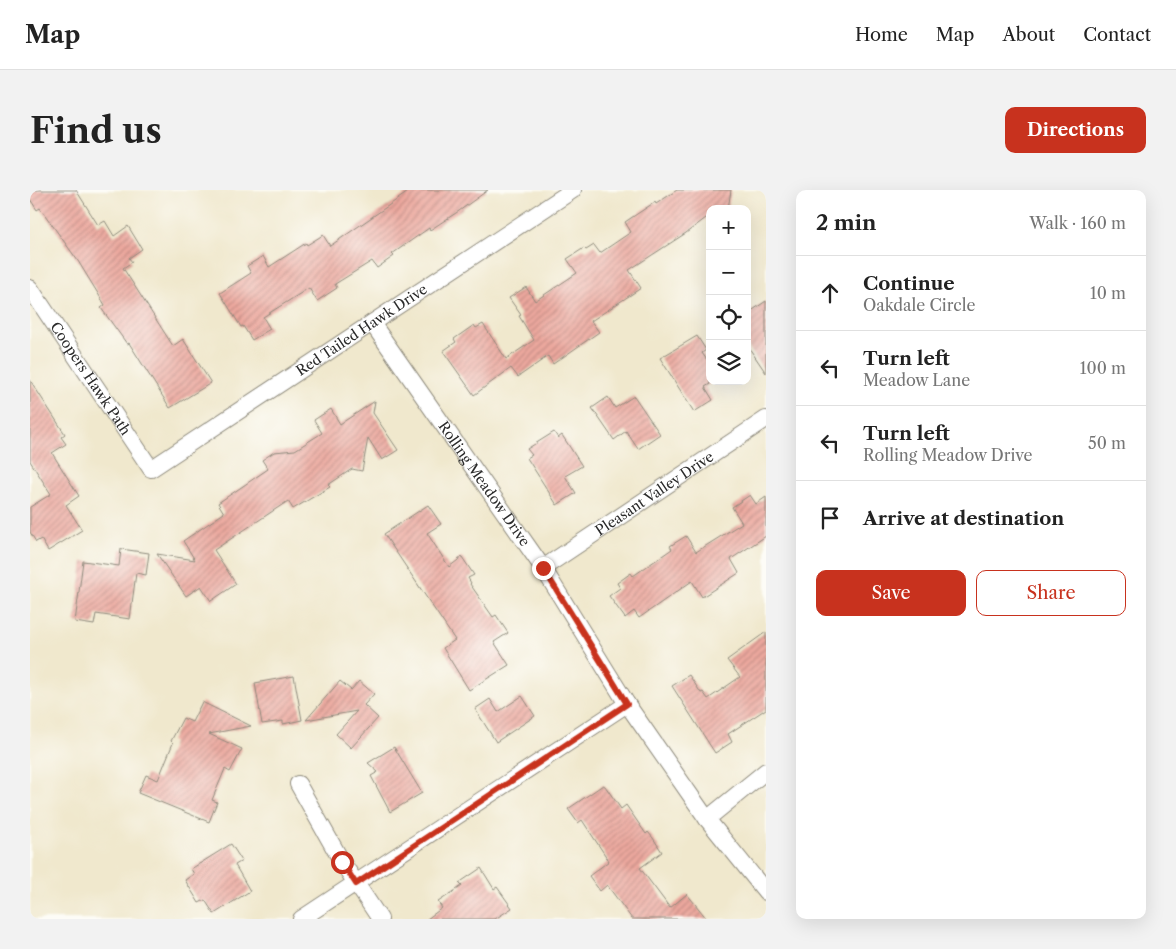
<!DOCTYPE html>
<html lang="en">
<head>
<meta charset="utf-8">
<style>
	:root { --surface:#fff; --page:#f2f2f2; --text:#222; --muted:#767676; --line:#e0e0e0; --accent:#c8321e }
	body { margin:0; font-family:"Libre Caslon Text",serif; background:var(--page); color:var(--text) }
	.controls { position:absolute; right:15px; top:15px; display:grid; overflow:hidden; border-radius:10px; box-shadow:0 5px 20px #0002 }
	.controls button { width:45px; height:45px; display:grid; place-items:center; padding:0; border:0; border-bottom:1px solid var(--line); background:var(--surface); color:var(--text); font:25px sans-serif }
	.stop { position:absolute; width:15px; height:15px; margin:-11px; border:4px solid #c8321e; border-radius:50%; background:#fff }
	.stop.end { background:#c8321e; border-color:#fff; box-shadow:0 1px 5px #0008 }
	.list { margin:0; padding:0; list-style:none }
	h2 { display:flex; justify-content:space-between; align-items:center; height:65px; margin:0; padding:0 20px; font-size:21px }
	h2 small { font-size:16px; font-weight:400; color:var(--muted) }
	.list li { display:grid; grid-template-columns:32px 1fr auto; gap:15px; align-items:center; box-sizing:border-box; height:75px; padding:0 20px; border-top:1px solid var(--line) }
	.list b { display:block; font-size:19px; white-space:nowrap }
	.list p { margin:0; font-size:16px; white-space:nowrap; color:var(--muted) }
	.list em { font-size:16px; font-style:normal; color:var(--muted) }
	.actions { display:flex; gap:10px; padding:15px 20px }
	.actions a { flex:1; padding:11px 0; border:1px solid var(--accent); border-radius:10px; text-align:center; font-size:18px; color:var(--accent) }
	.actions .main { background:var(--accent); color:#fff }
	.icon { flex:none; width:28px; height:28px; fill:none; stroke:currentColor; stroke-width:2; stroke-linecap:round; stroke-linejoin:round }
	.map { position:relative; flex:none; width:736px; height:729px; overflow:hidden; border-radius:10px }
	header { display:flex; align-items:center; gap:30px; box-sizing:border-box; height:70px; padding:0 25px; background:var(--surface); border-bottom:1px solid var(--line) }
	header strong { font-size:24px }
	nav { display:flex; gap:28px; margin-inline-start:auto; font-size:18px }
	.intro { display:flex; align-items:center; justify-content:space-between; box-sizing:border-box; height:120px; padding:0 30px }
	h1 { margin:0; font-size:35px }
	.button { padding:12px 22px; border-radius:10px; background:var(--accent); color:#fff; font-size:18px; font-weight:700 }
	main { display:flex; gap:30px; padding:0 30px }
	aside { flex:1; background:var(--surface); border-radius:10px; box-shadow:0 5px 20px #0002 }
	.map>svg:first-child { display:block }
</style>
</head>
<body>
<header>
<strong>Map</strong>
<nav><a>Home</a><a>Map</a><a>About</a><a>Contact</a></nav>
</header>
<div class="intro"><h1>Find us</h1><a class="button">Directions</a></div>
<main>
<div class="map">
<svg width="736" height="729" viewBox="0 0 736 729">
	<defs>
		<pattern id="building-hatch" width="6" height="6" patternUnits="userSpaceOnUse" patternTransform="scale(1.25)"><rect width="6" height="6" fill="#eca89e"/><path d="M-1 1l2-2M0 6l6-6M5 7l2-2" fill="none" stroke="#bf8981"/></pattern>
	</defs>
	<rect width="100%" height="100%" fill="#fdfcf7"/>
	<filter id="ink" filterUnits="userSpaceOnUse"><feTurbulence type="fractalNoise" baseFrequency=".02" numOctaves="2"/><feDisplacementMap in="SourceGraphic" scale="10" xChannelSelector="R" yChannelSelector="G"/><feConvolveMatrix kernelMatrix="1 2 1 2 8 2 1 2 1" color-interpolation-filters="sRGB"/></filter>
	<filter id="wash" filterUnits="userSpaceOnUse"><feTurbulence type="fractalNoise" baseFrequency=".0096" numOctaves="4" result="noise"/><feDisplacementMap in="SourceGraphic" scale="20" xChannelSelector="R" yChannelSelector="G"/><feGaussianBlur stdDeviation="1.12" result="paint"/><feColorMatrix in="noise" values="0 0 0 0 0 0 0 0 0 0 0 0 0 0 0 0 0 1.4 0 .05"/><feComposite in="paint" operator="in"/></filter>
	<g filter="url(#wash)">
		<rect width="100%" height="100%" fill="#f0e8cd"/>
		<g id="blocks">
			<!-- building -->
			<g fill="url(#building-hatch)">
				<path d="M0,0H46L68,35L75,31L84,46L98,36L112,59L99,68L102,72L93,78L143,156L153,149L181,193L140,218L99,153L97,154L71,118L75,115L48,71L10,18L7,20L0,9Z"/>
				<path d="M381,0H458L429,21L400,40L399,38L362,64L364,66L347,78L342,71L305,94L307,98L287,111L279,98L233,127L240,139L222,150L213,136L211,137L190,103L221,83L217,76L233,66L239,77L276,53L277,55L293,45L300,56Z"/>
				<path d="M647,0H701L698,19H680V25L656,43L599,80L611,98L561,131L569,142L523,174L518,166L488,187L481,178L444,205L413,161L426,152L424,149L444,135L446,138L453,134L476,169L504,150L489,126L491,125L479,108L496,97L505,111L547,83L537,69L554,58L556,60L564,55L570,63L601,42L595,32L625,12L626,14Z"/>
				<path d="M736,111V183L717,155V124Z"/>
				<path d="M667,146L676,160L672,163L680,174V194L675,197L683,210L664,222L630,168Z"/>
				<path d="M0,190L35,244L31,247L36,254L22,263L49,306L36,315L52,340L18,361L11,349L6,352L0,342V317L21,304L0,271Z"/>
				<path d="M604,206L630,244L608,259L596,241L584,250L562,218L578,207L585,218Z"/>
				<path d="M345,211L343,223L368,260L352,270L338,248L332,281L322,279L298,295L300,297L263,319L258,311L184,360L206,394L181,411L171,396L156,406L127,364L165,370L153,351L194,323L188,313L238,279L232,270L244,262L265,260L292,243L284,230L301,219L310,234Z"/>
				<path d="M524,242L528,248L532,245L552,276L535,286L546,303L527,315L497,268L502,265L497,259Z"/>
				<path d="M720,305L726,314L736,307V346L701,369L709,383L672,407L662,391L609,428L604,421L595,428L579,406L590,398L587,393L601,383L603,386L642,359L640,356L656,346L666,362L712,333L702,317Z"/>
				<path d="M398,315L411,334L397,343L419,377L432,367L444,385L438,388L441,393L440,394L463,427L466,425L478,443L464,452L479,475L439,500L413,458L425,450L354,344Z"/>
				<path d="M91,359L119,363L116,385L106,383L100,429L66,424L64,435L45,432L53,371L89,376Z"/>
				<path d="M736,442V519L698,544L702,552L685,563L642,496L659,485L671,503L673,502L678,509L710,487L697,470Z"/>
				<path d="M264,486L272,530L253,534V531L232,534L225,493Z"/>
				<path d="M310,491L321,500L329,491L344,504L334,515L348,528L321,558L306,544L327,521L276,530Z"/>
				<path d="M492,506L505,526L466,552L445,519L460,509L468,522Z"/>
				<path d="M172,512L221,536L179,544L212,559L200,582L195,579L182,610L187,612L179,632L108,603L116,585L128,590L143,553L141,551L153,528L162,532Z"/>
				<path d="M364,557L392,603L360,622L341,586L348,582L338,573Z"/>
				<path d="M573,595L575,596L591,619L596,615L616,644L618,642L623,648L632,662L610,678L640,718L657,704L677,729H602L577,695L570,701L559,686L579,671L552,630L548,633L538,619Z"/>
				<path d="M201,654L212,671L205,675L220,701L184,724L175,710L169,713L155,690L164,684L161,679Z"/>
				<path d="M451,678L464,699L467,697L482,718L465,729H397L412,718L408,712L432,696L429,693Z"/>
			</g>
		</g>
	</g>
	<g filter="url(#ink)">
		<use href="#blocks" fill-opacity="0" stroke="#8e8a7c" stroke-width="1"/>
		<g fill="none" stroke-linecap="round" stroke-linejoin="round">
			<!-- street casing -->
			<g stroke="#8e8a7c" stroke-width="18">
				<g id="street">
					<path id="s1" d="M0,98L121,279L543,0"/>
					<path id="s2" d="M342,133L513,378L597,514L677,629L736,702"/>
					<path id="s3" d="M513,378L736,229"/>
					<path d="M268,594L312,672L350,729"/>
					<path d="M677,629L736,581"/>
					<path d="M271,729L597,514"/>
				</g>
			</g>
			<!-- street -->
			<use href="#street" stroke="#fff" stroke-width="16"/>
		</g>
	</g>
	<g fill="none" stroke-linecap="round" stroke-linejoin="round" filter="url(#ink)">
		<!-- route -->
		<path stroke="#c8321e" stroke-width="6" d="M312,672L326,694L597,514L513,378"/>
	</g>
	<g text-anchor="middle" stroke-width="4" stroke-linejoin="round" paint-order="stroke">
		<!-- street labels -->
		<g font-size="14" fill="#2b2b2b" stroke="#fdfcf7">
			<text dy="5" stroke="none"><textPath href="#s1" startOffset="470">Red Tailed Hawk Drive</textPath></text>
			<text dy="5" stroke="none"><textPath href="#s1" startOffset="109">Coopers Hawk Path</textPath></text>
			<text dy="5" stroke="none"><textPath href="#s2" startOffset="196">Rolling Meadow Drive</textPath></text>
			<text dy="5" stroke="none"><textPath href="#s3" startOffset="134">Pleasant Valley Drive</textPath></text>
		</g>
	</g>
</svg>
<div class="controls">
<button>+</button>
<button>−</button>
<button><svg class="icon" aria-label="locate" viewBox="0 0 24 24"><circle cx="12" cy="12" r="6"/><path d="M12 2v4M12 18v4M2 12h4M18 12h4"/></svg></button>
<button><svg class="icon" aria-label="layers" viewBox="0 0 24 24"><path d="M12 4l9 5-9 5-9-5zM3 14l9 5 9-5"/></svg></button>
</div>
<div class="stop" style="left:312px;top:672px"></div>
<div class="stop end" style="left:513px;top:378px"></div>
</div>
<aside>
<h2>2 min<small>Walk · 160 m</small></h2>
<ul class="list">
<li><svg class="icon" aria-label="ahead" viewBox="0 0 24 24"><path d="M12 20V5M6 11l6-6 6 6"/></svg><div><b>Continue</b><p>Oakdale Circle</p></div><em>10 m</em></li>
<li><svg class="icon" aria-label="left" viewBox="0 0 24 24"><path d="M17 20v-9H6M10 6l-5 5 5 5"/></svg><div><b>Turn left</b><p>Meadow Lane</p></div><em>100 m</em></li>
<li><svg class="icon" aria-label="left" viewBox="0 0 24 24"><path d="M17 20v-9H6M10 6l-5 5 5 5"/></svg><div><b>Turn left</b><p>Rolling Meadow Drive</p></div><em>50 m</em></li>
<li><svg class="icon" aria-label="arrive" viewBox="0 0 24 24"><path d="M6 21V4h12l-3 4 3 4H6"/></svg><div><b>Arrive at destination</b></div></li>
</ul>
<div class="actions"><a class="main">Save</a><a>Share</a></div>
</aside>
</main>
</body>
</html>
